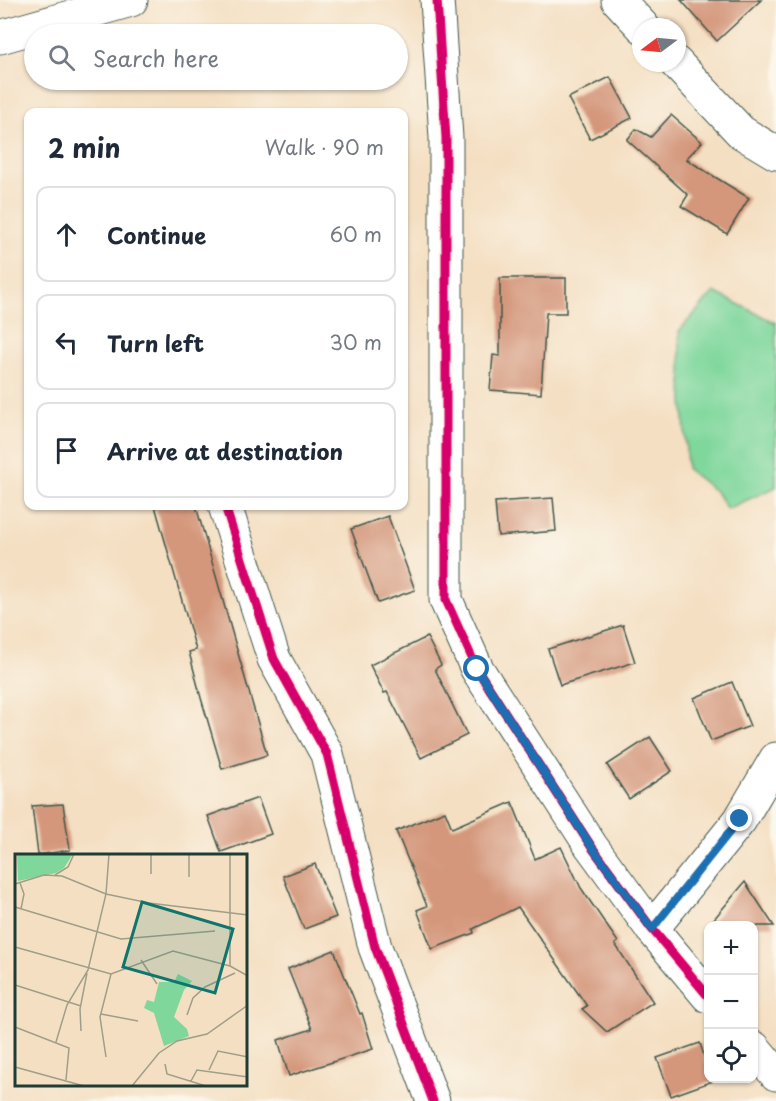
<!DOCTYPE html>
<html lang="en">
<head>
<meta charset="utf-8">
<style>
	:root { --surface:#fff; --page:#f6f6f7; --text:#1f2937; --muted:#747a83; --line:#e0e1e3 }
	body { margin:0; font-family:"Playpen Sans",sans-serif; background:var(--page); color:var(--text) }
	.controls { position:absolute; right:18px; bottom:18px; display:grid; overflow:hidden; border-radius:12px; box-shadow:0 2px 4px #0004 }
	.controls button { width:54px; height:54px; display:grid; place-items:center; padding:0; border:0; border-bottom:2px solid var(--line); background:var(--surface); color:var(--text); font:30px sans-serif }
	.compass { position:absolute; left:632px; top:18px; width:54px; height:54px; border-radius:50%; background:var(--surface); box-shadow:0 2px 4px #0004; rotate:254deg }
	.stop { position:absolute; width:18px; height:18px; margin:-14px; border:4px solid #1f6fb2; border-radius:50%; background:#fff }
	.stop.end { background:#1f6fb2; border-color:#fff; box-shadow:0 2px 6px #0008 }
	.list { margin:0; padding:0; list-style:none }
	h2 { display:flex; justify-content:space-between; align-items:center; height:78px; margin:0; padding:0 24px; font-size:26px }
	h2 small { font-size:20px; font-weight:400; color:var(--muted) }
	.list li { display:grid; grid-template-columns:39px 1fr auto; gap:18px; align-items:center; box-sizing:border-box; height:96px; margin:0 12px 12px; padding:0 12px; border:2px solid var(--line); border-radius:12px }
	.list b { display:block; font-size:22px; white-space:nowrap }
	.list em { font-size:20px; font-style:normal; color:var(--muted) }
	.icon { flex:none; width:33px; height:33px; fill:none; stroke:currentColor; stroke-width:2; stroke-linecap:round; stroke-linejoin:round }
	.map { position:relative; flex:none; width:776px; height:1101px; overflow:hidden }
	.search { position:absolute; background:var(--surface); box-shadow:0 2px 4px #0004; left:24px; top:24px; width:384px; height:66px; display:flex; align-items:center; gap:15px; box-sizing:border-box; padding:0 21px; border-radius:33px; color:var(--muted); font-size:22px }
	.panel { position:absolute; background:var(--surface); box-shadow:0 2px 4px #0004; left:24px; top:108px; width:384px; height:402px; border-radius:12px }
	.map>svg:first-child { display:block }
</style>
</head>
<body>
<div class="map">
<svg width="776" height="1101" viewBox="0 0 776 1101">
	<rect width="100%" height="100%" fill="#fbf7ec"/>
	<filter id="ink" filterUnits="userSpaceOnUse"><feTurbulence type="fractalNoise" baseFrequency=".0167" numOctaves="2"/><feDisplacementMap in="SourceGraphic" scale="12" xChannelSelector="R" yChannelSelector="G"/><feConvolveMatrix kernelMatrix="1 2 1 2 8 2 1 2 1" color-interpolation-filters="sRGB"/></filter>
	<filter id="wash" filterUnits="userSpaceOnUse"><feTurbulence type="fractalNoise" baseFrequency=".008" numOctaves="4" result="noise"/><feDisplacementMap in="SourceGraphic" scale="24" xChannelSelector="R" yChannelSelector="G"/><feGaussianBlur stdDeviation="1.35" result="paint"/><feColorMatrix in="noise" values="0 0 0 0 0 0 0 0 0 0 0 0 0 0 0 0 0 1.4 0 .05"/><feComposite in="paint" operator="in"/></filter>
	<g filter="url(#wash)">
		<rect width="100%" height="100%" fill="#f4dfc2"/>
		<!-- green -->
		<path fill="#7fd79c" stroke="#4f8a68" stroke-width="1.5" d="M714,292L776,323V487L727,509L716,492L687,469L679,331Z"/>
		<g id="blocks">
			<!-- building -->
			<g fill="#d4977b">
				<path d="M681,0H761L717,41Z"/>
				<path d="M610,77L632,118L590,139L568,98Z"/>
				<path d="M671,115L702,142L686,159L749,198L727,234L681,206L688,195L627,140L636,129L651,137Z"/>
				<path d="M500,278H566V313H546L541,394L490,390L493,355L500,356Z"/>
				<path d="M553,498L556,531L498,536L495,502Z"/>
				<path d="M155,506H196L267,755L222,769L201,698L189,652L196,650Z"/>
				<path d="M388,516L415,590L378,603L351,529Z"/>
				<path d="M623,625L635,662L560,685L548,649Z"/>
				<path d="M427,637L441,665L435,669L467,735L421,758L387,692L384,693L370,665Z"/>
				<path d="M732,682L750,726L711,741L694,698Z"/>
				<path d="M650,737L672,771L629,799L607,765Z"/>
				<path d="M258,798L271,834L221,852L208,816Z"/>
				<path d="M512,802L535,859L561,847L581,888L618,942L615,944L653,1002L607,1032L582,1009L587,1006L518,907L473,929L474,933L432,949L417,910L427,906L396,831L445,811L452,828Z"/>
				<path d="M63,804L70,850L38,855L32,806Z"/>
				<path d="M315,864L336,917L304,929L283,876Z"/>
				<path d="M745,882L774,926H708Z"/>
				<path d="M334,950L360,1014L362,1013L373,1049L289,1076L278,1040L312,1029L288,969Z"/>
				<path d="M700,1043L708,1069V1078H712L713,1081L671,1096L657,1058Z"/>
			</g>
		</g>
	</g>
	<g filter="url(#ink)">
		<use href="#blocks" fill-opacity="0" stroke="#3f5549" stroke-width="1.5"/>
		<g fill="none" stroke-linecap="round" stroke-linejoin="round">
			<!-- minor casing -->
			<g stroke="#3f5549" stroke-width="35">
				<g id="minor">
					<path d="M437,0L446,138V600L477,669L591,846L652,929L708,996"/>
					<path d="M618,0L643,27"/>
					<path d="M676,63L741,132L776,153"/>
					<path d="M225,506L274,659L327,754L375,947L433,1101"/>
					<path d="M652,929L740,820L776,759"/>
					<path d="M754,1048L776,1074"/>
				</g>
			</g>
			<!-- tertiary casing -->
			<g stroke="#3f5549" stroke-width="35">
				<path id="tertiary" d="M0,37L131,0"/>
			</g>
			<!-- minor -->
			<use href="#minor" stroke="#fff" stroke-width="33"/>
			<!-- tertiary -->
			<use href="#tertiary" stroke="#fff" stroke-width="33"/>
			<!-- cycleway casing -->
			<g stroke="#fbf7ec" stroke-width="13">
				<g id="cycleway">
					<path d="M437,0L446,138V600L477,669L591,846L652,929L708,996"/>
					<path d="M225,506L274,659L327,754L375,947L433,1101"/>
				</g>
			</g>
			<!-- cycleway -->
			<use href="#cycleway" stroke="#d6006c" stroke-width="9"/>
		</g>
	</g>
	<g fill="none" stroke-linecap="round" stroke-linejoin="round" filter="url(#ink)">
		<!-- route -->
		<path stroke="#1f6fb2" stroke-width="8" d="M477,669L591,846L652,929L740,819"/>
	</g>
	<!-- overview -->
	<g transform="translate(15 854)">
		<rect width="232" height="232" fill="#f4dfc2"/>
		<path d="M2,0H58L49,14L41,19L3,27ZM163,120L177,127L169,136L159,163L172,175L174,182L149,192L139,159L129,154L132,146L139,148L144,128H159Z" fill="#7fd79c"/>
		<path fill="none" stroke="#9f9e89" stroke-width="1.5" d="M136,0V20M174,0V23M215,0V112L233,122M40,21L53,13L59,0M5,29L9,40L6,55M0,30L29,21L47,22L91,40L134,49L233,61M0,53L106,85L200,77M0,93L96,120L158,97L215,112M126,106L142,130M0,131L66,152M86,160L123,167M172,161L178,144L190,133L220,119M0,173L54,194L51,226M66,177L65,155L72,119M41,188L52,151L73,116L91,40L94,0M91,203L85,163L96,120M150,210L152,220L191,232M0,213L69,232M194,216L203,197L233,203M176,227L182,216L233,223M117,232L144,199L162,187L192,180L233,151"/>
		<path fill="#0f766e" fill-opacity="0.15" stroke="#0f766e" stroke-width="3" d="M127,48L218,75L200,139L108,113Z"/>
		<rect width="232" height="232" fill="none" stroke="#1f3d34" stroke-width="3"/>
	</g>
</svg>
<div class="controls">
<button>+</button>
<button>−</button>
<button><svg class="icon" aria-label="locate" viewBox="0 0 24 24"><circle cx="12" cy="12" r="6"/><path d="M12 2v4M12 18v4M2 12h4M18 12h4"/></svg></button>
</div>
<svg class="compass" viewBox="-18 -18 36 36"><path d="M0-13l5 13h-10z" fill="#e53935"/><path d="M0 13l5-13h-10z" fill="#747a83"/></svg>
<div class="stop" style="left:477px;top:669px"></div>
<div class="stop end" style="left:740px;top:819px"></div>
<div class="search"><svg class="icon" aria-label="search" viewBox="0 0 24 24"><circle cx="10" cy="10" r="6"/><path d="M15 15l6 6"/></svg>Search here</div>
<section class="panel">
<h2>2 min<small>Walk · 90 m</small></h2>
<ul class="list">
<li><svg class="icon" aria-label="ahead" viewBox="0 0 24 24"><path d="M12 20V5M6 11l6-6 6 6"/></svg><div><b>Continue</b></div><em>60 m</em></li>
<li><svg class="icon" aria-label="left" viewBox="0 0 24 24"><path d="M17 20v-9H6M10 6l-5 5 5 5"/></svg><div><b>Turn left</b></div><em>30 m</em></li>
<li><svg class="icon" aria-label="arrive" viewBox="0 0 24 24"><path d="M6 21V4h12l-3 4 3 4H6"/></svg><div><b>Arrive at destination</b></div></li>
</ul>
</section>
</div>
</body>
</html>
